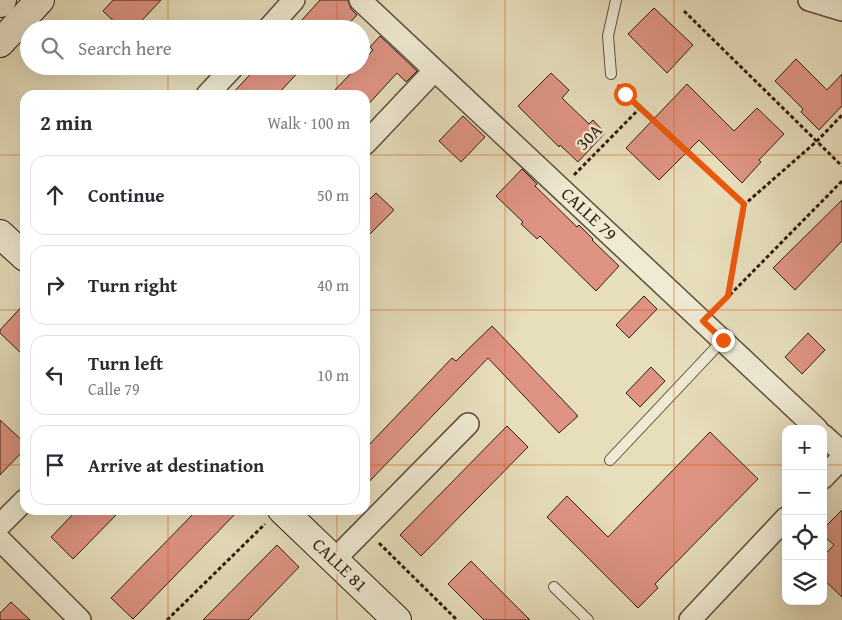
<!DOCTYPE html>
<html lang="en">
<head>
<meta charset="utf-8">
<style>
	:root { --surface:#fff; --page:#f2f2f3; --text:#2b2b33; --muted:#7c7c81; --line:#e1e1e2 }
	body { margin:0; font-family:"Gentium Book Plus",serif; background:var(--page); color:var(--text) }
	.controls { position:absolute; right:15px; bottom:15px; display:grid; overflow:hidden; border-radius:10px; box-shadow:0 5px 20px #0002 }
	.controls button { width:45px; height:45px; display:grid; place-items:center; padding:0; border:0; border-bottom:1px solid var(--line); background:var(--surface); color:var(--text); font:25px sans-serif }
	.stop { position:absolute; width:15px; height:15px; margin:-11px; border:4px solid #ea580c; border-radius:50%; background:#fff }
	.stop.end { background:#ea580c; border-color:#fff; box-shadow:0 1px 5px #0008 }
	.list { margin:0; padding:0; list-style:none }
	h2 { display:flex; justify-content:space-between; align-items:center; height:65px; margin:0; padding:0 20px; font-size:21px }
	h2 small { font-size:16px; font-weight:400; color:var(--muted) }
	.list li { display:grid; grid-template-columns:32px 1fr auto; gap:15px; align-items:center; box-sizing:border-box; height:80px; margin:0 10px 10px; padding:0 10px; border:1px solid var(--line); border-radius:15px }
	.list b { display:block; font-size:19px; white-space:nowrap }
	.list p { margin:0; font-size:16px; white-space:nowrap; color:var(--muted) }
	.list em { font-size:16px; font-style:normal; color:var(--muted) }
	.icon { flex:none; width:28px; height:28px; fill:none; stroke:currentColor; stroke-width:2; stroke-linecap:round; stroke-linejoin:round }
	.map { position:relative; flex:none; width:842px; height:620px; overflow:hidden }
	.search { position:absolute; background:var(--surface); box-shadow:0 5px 20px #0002; left:20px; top:20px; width:350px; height:55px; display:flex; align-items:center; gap:12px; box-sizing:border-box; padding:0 18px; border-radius:28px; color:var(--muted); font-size:19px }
	.panel { position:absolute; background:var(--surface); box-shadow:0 5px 20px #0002; left:20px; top:90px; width:350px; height:425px; border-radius:15px }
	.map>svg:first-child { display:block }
</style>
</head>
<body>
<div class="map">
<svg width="842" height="620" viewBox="0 0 842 620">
	<rect width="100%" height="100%" fill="#e7debc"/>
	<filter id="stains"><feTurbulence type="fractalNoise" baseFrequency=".004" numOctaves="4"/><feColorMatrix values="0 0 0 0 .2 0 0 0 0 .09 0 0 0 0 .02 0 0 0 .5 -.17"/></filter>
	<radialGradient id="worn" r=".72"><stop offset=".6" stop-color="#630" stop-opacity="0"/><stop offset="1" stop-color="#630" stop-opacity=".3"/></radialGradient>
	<!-- building -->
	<g fill="#df9483" stroke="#301d12">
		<path d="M113,0H161L134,29H122L103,11Z"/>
		<path d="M320,0H348L351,9L357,15L344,29H310L301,21Z"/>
		<path d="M654,8L693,45L667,73L628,34Z"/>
		<path d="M380,36L417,71L406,82L397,73L365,108V95H330L358,66H361V63L373,50L370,47Z"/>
		<path d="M796,59L827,90L842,74V106L819,130L801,112L803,109L775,81Z"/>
		<path d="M258,66H304L277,95H231Z"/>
		<path d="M551,73L569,90L562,98L589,124L593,120L605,133L578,162L560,145L559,147L518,106Z"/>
		<path d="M687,84L734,131L757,108L784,134L759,160L761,162L742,183L699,140L659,180L626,148Z"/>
		<path d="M463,116L485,137L461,162L439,141Z"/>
		<path d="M522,169L537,184L535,186L577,227L579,225L593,239L592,240L619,266L596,291L540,236L537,239L521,224L523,222L496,196Z"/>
		<path d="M376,193L394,210L365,239V204Z"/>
		<path d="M842,200V241L795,290L773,268Z"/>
		<path d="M644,296L657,309L629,338L616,325Z"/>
		<path d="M25,303V357L0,333V330Z"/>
		<path d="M492,326L578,416L559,433L488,358L365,486V449L452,358L456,361Z"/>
		<path d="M808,333L825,350L802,374L785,357Z"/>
		<path d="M651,367L665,381L640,407L626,393Z"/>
		<path d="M0,420L25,443V449L0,475Z"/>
		<path d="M507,426L528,447L421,556L400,535Z"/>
		<path d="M710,432L758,479L655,584L658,588L638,608L547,517L567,496L608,537Z"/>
		<path d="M77,510H121L73,559L51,537Z"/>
		<path d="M197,510H239L133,619L111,598Z"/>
		<path d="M842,510V597L823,579V556L834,545L823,535V529Z"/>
		<path d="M277,545L299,567L248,620H203Z"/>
		<path d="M471,561L530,620H484L448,584Z"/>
		<path d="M11,602L30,620H0V613Z"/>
	</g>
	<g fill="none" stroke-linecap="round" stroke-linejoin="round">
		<!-- lane casing -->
		<g stroke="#5e4d3c" stroke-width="12">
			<g id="lane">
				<path d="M611,74L608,36L616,0"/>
				<path d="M610,460L723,340"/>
				<path d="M554,587L588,620"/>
			</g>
		</g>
		<!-- street casing -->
		<g stroke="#5e4d3c" stroke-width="24">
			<g id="street">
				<path d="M360,0L817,429"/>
				<path d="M809,0L842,10"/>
				<path d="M268,29L294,0"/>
				<path d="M207,95L234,66"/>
				<path d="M365,144L434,71"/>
				<path d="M823,435L842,452"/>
				<path d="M823,478L842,458"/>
				<path d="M0,525L25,500"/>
				<path d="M0,540L80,620"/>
				<path d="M334,560L468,424"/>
				<path d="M690,620L786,518"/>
			</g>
		</g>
		<!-- secondary casing -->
		<g stroke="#301d12" stroke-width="30">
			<g id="secondary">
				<path d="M0,3L2,0"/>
				<path d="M0,43L40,0"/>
				<path d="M0,234L25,257"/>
				<path d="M282,510L397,620"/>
			</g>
		</g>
		<!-- path -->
		<g stroke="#301d12" stroke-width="3" stroke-dasharray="4 2.5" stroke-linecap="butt">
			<path d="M684,11L842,166"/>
			<path d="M618,85L625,94L745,204"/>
			<path d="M574,175L640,108"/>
			<path d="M728,296L745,204L817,141L842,115"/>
			<path d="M716,309L842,181"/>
			<path d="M379,543L457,620"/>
			<path d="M167,620L265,524"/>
		</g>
		<!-- lane -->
		<use href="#lane" stroke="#efead3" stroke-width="10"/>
		<!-- street -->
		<use href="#street" stroke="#efead3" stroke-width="21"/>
		<!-- secondary -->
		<use href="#secondary" stroke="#efead3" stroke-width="28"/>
	</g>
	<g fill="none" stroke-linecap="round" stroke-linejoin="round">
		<!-- route -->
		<path stroke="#ea580c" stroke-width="6" d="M625,94L744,204L728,296L703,321L723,340"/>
	</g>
	<!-- grid -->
	<path fill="none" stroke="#d6530d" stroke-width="1" stroke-opacity="0.55" d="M168,0V29M337,0V29M505,0V620M674,0V620M168,66V95M337,66V95M0,155H25M365,155H842M0,310H25M365,310H842M0,465H25M365,465H786M823,465H842M168,510V620M337,510V620"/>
	<g text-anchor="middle" stroke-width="5" stroke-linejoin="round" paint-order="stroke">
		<!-- street labels -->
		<g font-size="18" fill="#301d12" stroke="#efead3">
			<text transform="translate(589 137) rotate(-45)" y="6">30A</text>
			<text transform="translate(589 214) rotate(43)" y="6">CALLE 79</text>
			<text transform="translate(340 565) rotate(44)" y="6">CALLE 81</text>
		</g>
	</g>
	<rect width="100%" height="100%" filter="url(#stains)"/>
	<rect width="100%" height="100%" fill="url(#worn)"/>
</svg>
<div class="controls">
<button>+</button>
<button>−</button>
<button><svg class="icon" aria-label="locate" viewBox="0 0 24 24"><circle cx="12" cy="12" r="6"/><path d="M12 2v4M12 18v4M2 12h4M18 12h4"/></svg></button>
<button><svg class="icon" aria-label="layers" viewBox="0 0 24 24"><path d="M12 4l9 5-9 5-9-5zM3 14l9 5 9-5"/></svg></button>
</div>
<div class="stop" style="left:625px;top:94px"></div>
<div class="stop end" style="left:723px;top:340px"></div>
<div class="search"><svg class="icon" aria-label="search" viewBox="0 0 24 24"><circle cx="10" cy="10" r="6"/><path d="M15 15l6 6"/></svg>Search here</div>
<section class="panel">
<h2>2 min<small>Walk · 100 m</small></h2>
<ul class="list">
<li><svg class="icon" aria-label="ahead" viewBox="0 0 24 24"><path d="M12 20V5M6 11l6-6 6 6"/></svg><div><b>Continue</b></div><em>50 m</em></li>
<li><svg class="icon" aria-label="right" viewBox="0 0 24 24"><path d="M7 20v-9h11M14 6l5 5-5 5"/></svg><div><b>Turn right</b></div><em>40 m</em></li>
<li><svg class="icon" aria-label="left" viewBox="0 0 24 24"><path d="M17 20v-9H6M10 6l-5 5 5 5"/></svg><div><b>Turn left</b><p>Calle 79</p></div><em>10 m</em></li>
<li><svg class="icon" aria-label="arrive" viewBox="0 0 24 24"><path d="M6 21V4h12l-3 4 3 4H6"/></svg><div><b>Arrive at destination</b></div></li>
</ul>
</section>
</div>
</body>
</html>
